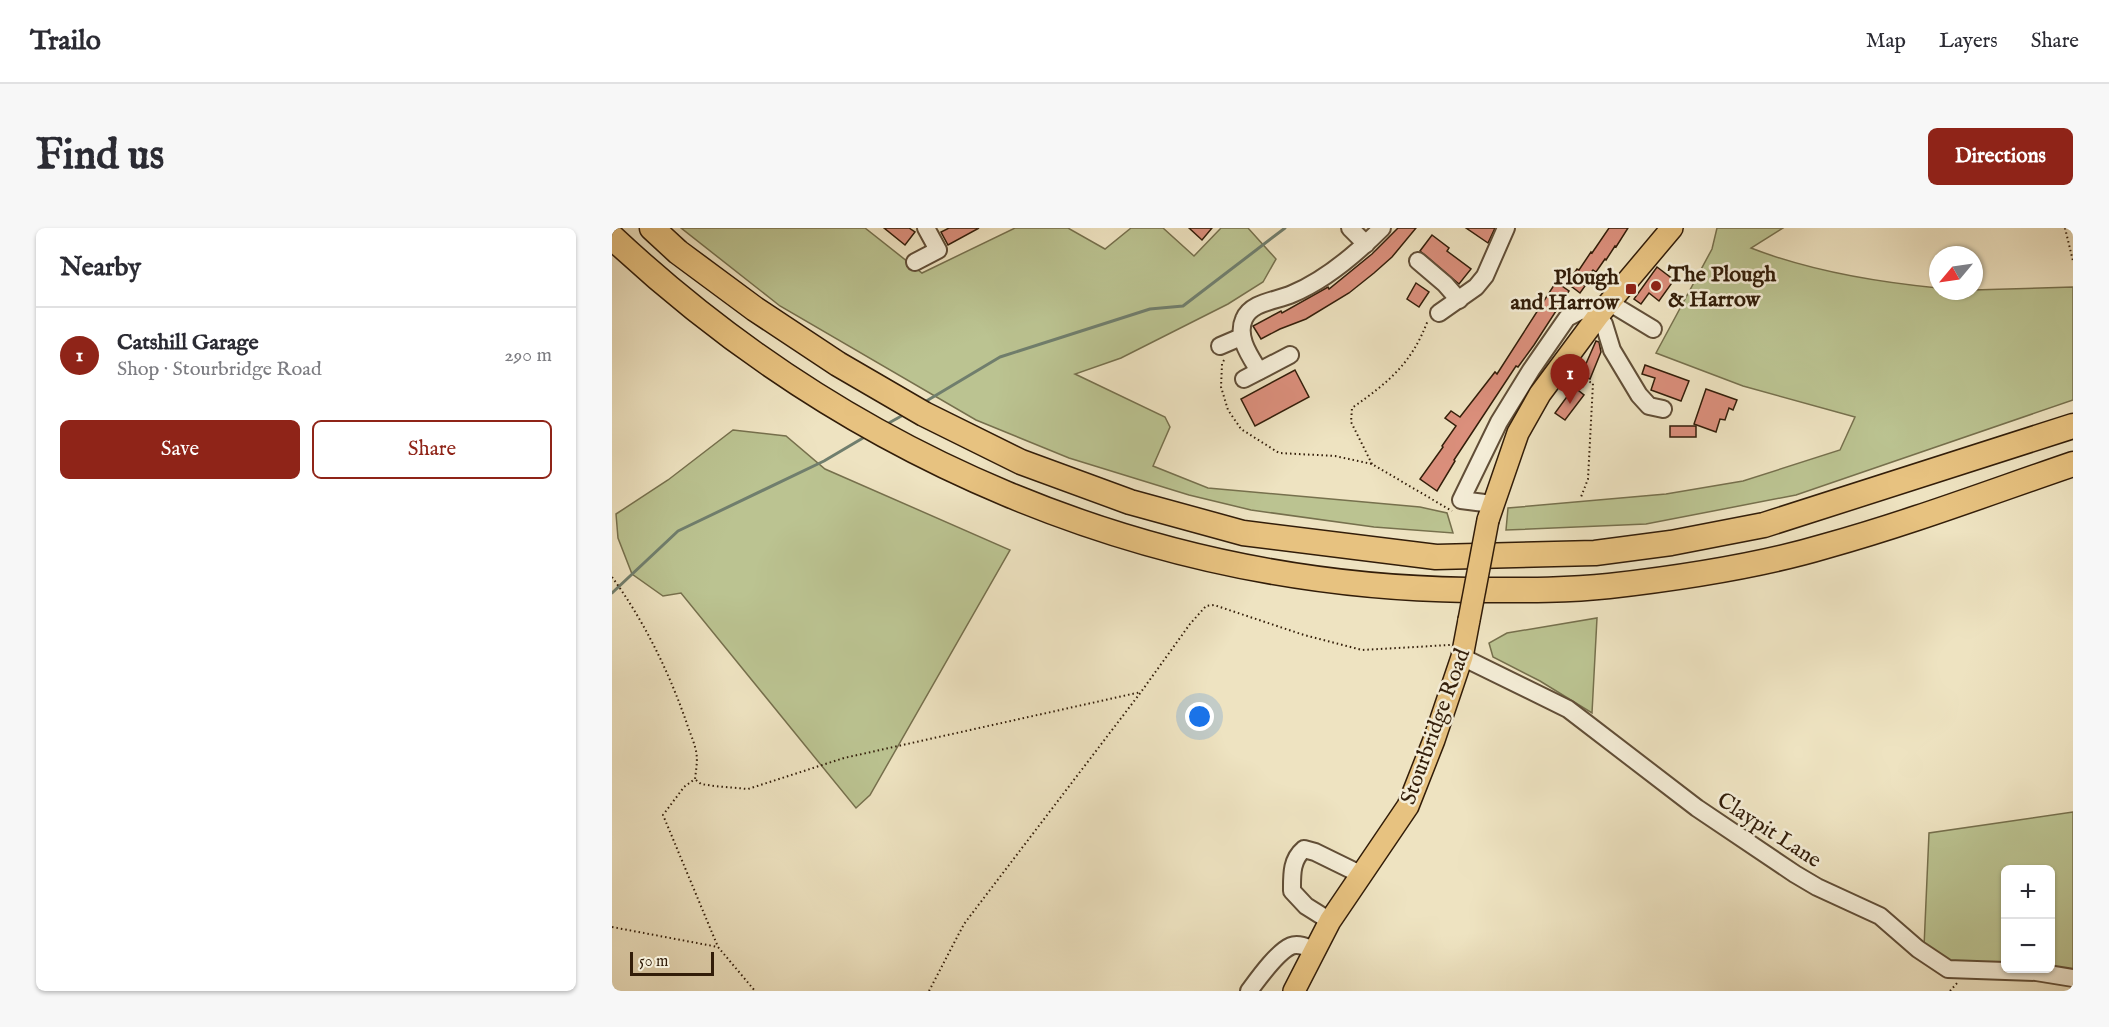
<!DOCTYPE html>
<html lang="en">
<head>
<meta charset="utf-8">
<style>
	:root { --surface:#fff; --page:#f7f7f7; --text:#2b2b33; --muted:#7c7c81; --line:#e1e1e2; --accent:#8f2418 }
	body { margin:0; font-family:"IM FELL English",serif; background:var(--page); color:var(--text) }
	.controls { position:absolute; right:18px; bottom:18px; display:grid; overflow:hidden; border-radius:9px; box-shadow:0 2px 4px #0004 }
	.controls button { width:54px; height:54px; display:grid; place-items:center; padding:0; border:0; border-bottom:2px solid var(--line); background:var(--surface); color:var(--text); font:30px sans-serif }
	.compass { position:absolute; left:1317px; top:18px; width:54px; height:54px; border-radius:50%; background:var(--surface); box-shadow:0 2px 4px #0004; rotate:241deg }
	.scale { position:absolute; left:18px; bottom:15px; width:84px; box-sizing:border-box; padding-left:6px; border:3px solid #321d09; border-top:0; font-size:16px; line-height:21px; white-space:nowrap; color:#321d09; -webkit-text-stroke:4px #f4edd7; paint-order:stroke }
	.you { position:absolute; left:588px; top:489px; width:21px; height:21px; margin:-15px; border:4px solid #fff; border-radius:50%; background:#1a73e8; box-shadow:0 0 0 9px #1a73e833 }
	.badge { display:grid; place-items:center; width:39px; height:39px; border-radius:50%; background:var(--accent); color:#fff; font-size:20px; font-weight:700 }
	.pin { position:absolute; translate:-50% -50px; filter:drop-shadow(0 2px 3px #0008) }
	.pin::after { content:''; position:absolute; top:32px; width:21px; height:18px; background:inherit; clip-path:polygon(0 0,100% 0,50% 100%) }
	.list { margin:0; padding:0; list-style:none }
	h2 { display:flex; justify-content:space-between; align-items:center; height:78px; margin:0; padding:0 24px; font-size:26px }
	h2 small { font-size:20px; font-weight:400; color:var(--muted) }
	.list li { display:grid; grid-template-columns:39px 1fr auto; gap:18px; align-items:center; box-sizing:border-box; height:96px; padding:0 24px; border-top:2px solid var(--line) }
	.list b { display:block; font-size:22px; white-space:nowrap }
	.list p { margin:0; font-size:20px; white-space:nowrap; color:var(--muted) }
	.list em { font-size:20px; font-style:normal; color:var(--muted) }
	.actions { display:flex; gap:12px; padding:18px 24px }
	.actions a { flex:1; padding:14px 0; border:2px solid var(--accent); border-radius:9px; text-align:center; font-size:21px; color:var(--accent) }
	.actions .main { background:var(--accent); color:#fff }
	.map { position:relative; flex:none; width:1461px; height:763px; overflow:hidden; border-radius:9px }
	header { display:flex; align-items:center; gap:36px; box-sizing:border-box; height:84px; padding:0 30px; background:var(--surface); border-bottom:2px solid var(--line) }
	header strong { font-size:28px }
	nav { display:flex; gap:33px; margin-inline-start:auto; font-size:21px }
	.intro { display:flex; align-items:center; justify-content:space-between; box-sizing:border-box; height:144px; padding:0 36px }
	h1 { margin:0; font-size:42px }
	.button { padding:15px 27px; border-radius:9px; background:var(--accent); color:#fff; font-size:21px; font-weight:700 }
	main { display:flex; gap:36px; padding:0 36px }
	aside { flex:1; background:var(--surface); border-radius:9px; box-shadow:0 2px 4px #0004 }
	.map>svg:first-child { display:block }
</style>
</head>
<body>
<header>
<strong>Trailo</strong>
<nav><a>Map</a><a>Layers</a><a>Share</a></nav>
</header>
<div class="intro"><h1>Find us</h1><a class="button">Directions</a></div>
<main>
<aside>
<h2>Nearby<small></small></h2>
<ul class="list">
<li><span class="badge">1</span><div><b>Catshill Garage</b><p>Shop · Stourbridge Road</p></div><em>290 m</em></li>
</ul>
<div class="actions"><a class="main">Save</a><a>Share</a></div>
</aside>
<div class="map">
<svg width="1461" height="763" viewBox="0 0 1461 763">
	<rect width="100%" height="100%" fill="#eee3c1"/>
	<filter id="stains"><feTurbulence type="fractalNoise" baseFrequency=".00333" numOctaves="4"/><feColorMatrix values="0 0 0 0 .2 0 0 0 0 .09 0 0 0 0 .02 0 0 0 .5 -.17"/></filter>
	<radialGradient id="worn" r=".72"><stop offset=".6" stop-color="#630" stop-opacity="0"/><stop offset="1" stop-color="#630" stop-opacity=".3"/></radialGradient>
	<!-- green -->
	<g fill="#bbc391" stroke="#76704d" stroke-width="1.5">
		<path d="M69,0H253L310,45L403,0H456L493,21L519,0H551L582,28L609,0H636L664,31L651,54L616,76L509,130L463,146L553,189L558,199L541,238L596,260L808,279L835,285L841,305L762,299L639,282L577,267L457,230L364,192L168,78Z"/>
		<path d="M1105,0H1171L1139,20C1198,43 1264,54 1326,60V63L1461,59V172L1184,267L1034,296L894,302L896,280L1054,266L1131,253L1228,222L1243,189L1131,158L1044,125L1100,21Z"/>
		<path d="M121,202L174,208L213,241L398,322L258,567L244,580L69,365L51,368L20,346L6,310L4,286L56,252Z"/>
		<path d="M985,390L980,485L928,453L881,429L877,415L895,405Z"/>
		<path d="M1461,584V742L1439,740L1438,642H1394L1393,738L1336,735L1312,719L1317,605Z"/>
	</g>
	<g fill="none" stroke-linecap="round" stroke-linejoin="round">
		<!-- stream -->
		<g stroke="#707e6d" stroke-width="3">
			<path d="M311,175L388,129L538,81L571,78L673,0"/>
			<path d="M275,196L293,186"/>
			<path d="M0,365L66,303L212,233L256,207"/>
		</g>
	</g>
	<!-- building -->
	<g fill="#db8f7c" stroke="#321d09" stroke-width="1.5">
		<path d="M272,0H297L303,4L293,17Z"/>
		<path d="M337,0H367L336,17L329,4Z"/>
		<path d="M577,0H600L590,12Z"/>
		<path d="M786,0H804L780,29L762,45L737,65L694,91L668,101L649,111L641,98L669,83L670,85L716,59L717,61L760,26Z"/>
		<path d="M854,0H883L876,15Z"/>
		<path d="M997,0H1016L1004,19L1003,18L994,32L993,31L984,44L981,42L970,56L973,58L968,65L955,55L965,41L967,42L979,24L980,25Z"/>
		<path d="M820,7L837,20L835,23L859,41L847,56L808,23Z"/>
		<path d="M1045,39L1062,52L1047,73L1037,65L1029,76L1022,71Z"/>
		<path d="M944,54L957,63L922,117L906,139L904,138L842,232L843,233L825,263L808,251L831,219L830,218L844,198L833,190L839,183L848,189L883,144L885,146Z"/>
		<path d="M804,55L817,64L807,79L795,71Z"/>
		<path d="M984,113L987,114L989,124L978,151L969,147Z"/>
		<path d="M1033,137L1077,153L1069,173L1039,162L1043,150L1030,146Z"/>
		<path d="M683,142L697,169L643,198L629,171Z"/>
		<path d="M962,159L972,167L953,192L943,185Z"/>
		<path d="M1094,161L1125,172L1121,182L1117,180L1113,192L1108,191L1104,204L1082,196Z"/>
		<rect x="1058" y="198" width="26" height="11"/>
	</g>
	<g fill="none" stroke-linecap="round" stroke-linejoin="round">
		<!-- minor casing -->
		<g stroke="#614e37" stroke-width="20">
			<g id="minor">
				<path d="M738,0L754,16"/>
				<path d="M806,33L833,56L847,72"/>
				<path d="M303,34L326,22L314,0"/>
				<path d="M998,75L1041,101"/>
				<path d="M827,85L864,59L873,48L894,0"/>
				<path d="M608,118L629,109"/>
				<path d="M647,143C638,128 624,109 632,91C639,74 664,73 680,66C714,52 744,26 770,0"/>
				<path d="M632,151L678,127"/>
				<path d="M880,276L849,272L887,194L919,142L955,90L970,82L986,88L992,96L1000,122L1027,167L1037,178L1051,181"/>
				<path d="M850,429L956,481L1085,580L1183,646L1205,659L1268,688L1306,721L1336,741L1424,744L1461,750"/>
				<path d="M718,693L694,678L680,663C680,647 679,632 692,621L703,624L750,647"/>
				<path d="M637,763C646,751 665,724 679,718C686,715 695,719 702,722"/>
			</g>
		</g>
		<!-- major casing -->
		<g stroke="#321d09" stroke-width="24">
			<g id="major">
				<path d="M876,292L906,205L928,166L986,88L1060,0"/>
				<path d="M682,763L718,693L796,578L822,512L850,429L857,392"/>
			</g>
		</g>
		<!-- highway casing -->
		<g stroke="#321d09" stroke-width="27">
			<g id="highway">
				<path d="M40,0L66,24L143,81L226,136L312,186L409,234L518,274L631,305L824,329L983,325L1059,315L1152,297L1461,198"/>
				<path d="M0,9C234,228 533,357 855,362C902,362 950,363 997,358C1067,350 1147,338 1214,318C1297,295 1379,264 1461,236"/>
			</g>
		</g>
		<!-- path -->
		<g stroke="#321d09" stroke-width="2" stroke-dasharray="1.5 3" stroke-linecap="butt">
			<path d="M1453,0L1461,33"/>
			<path d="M612,132L610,136L609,159L616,182L629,201L667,225L723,228L760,236L840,283"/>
			<path d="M962,146L965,150L981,155L976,251L969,269"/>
			<path d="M760,236L739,194L740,180C777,154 800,135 816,92"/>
			<path d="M0,349C32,393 56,442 74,493C77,503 82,513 84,523C86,532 84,542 83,551L72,559L51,587L106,719L143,763"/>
			<path d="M84,552L89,556L102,558L136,561L232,530L529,464"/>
			<path d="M0,699L106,719"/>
			<path d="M317,763L352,696L529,464L578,396L594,378L602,377L692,407L750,422L838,417"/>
			<path d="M1338,763L1346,754"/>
		</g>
		<!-- minor -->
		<use href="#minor" stroke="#f4edd7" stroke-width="16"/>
		<!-- major -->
		<use href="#major" stroke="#e7c280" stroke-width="21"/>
		<!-- highway -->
		<use href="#highway" stroke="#e7c280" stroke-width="24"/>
		<!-- major-bridge casing -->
		<g stroke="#321d09" stroke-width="24" stroke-linecap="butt">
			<path id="major-bridge" d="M857,392L876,292"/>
		</g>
		<!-- major-bridge -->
		<use href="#major-bridge" stroke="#e7c280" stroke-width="21"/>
	</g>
	<!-- markers -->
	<g fill="#8f2418" stroke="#f4edd7" stroke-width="2">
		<circle cx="1044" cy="58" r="6"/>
		<rect x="1013" y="55" width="12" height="12" rx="3"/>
	</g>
	<g text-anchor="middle" stroke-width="5" stroke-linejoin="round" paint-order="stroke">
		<!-- poi labels -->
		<g font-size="22" font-weight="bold" fill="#321d09" stroke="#f4edd7" text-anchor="start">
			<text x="1056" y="53">The Plough<tspan x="1056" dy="25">&amp; Harrow</tspan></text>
			<text x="1007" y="56" text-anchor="end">Plough<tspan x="1007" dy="25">and Harrow</tspan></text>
		</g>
		<!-- street labels -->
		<g font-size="22" fill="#321d09" stroke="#f4edd7">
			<text transform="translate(822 498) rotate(-70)" y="8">Stourbridge Road</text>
			<text transform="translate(1158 601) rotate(33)" y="8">Claypit Lane</text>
		</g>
	</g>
	<rect width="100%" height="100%" filter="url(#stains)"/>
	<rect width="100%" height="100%" fill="url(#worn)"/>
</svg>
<div class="controls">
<button>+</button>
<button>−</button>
</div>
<svg class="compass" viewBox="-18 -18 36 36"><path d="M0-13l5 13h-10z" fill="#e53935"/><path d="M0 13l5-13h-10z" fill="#7c7c81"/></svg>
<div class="scale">50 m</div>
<div class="you"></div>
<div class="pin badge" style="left:958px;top:176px">1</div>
</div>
</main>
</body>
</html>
